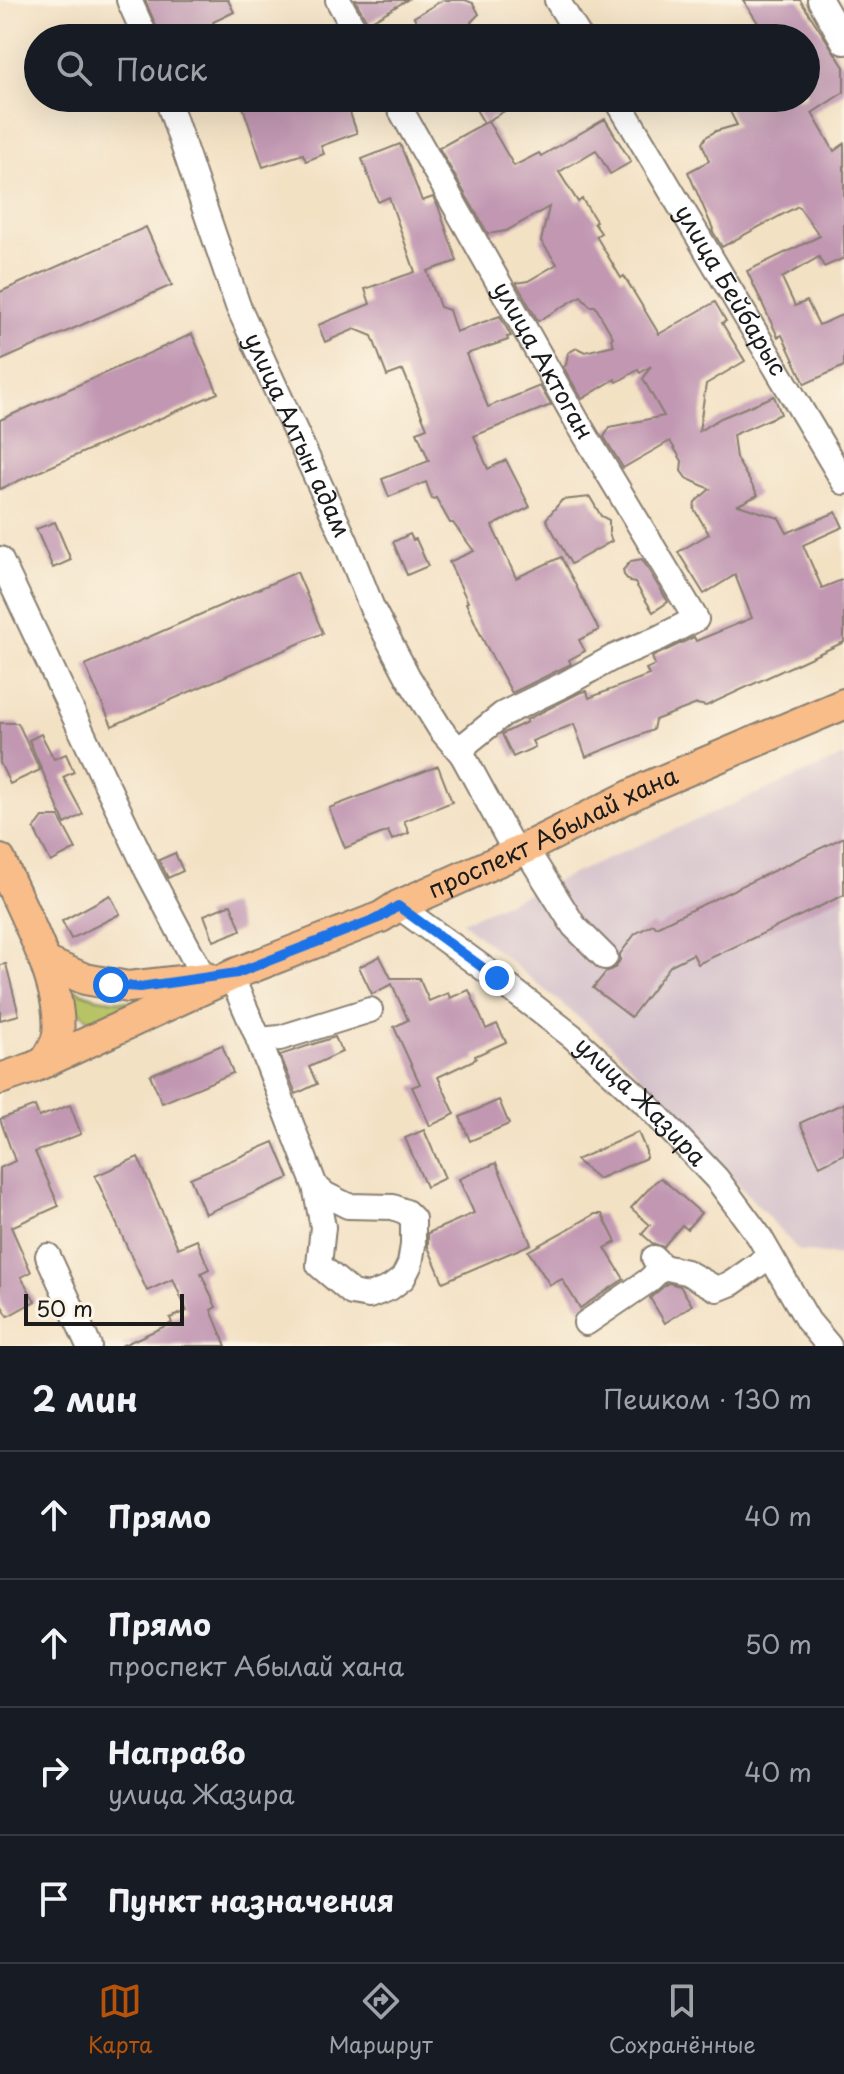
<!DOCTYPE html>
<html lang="ru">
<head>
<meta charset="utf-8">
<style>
	:root { --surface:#171b24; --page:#20242c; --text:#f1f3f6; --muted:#9ea1a6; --line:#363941; --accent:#b45309 }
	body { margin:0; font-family:"Playpen Sans",sans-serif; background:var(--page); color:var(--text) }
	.scale { position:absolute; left:24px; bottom:20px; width:160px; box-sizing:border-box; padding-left:8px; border:4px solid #1c1c1c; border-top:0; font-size:22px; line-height:28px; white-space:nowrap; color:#1c1c1c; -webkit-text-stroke:6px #fcf5e5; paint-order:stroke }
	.stop { position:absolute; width:24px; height:24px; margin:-18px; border:6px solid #1a73e8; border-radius:50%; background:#fff }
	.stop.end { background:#1a73e8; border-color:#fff; box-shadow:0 2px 8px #0008 }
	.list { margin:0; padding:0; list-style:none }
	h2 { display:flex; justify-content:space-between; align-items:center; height:104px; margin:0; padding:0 32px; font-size:34px }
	h2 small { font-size:26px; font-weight:400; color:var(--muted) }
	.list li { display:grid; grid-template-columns:52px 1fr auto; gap:24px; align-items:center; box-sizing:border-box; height:128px; padding:0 32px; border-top:2px solid var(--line) }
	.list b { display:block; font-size:30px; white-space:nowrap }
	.list p { margin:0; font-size:26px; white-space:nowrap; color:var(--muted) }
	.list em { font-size:26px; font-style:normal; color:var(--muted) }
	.icon { flex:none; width:44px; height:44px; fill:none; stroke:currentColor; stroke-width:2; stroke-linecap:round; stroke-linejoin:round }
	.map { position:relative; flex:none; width:844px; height:1346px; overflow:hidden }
	.search { position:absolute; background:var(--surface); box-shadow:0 8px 32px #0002; left:24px; right:24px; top:24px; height:88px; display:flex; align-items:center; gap:20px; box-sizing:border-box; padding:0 28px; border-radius:44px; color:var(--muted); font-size:30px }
	.sheet { height:616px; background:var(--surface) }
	nav { display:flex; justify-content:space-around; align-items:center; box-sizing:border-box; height:112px; border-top:2px solid var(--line); background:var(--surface); font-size:22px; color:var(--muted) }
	nav a { display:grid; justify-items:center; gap:4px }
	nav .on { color:var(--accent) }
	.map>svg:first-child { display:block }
</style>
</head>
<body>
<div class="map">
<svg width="844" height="1346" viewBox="0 0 844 1346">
	<rect width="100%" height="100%" fill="#fcf5e5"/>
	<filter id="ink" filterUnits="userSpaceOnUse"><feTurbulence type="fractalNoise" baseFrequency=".0125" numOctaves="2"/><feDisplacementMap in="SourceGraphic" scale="16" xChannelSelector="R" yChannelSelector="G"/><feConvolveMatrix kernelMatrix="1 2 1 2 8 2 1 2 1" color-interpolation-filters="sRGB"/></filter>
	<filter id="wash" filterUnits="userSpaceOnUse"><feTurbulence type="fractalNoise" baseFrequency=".006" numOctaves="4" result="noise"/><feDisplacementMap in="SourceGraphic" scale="32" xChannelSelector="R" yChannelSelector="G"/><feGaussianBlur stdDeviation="1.8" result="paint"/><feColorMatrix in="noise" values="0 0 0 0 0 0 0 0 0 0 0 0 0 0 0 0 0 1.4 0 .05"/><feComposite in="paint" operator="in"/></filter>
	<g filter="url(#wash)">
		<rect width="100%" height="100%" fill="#f3e1c4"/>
		<!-- industrial -->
		<path fill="#d1bdc9" d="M844,756V1255L843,1256L799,1251L611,1044L462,922Z"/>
		<!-- green -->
		<path fill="#b7c365" stroke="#6a7040" stroke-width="2" d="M66,985C94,1000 103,999 134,1002L90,1021L78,1010Z"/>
		<g id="blocks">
			<!-- building -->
			<g fill="#c197b2">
				<path d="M145,0H228L234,12L213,22L218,38H161Z"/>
				<path d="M355,0H407L368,23Z"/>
				<path d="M443,0H465L473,3L479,14L471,22L474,30L466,38H427L414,17Z"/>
				<path d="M743,0H800L844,67V92L812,113L834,151L844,144V258L824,267L819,257L782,278L795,306L807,301L819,325L844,314V366L805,384L782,335L778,337L747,271L820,236L798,206L722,247L712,230L713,229L688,172L709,161L702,143L706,137L716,131L737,125L723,98H806V38H723L722,36L758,23Z"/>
				<path d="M241,98H345L357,133L321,146L324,154L306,161L303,154L263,167L243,107Z"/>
				<path d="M469,98H527L484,123Z"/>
				<path d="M605,119L631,162L610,174L596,150L559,172L578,202L582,199L596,221L594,223L601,233L596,236L621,278L624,276L659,334L715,302L726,321L722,323L745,361L706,384L699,431L721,418L774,396L781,414L733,435L736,458L758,495L738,505L779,518L787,533L836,512L843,527L803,545L822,588L844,579V642L706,706L697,704L655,720L653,730L586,757L574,724L532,741L535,747L513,757L502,734L527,722L526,720L581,692L587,691L589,698L649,675L646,669L655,665L652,657L694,637L696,641L752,618L735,575L704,594L678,552L709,534L694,509L695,502L710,489L686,478L681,471L682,461L670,441L623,468L604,437L610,427L664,416L643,379L651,366L640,373L638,370L617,382L615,379L582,399L563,367L566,365L568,353L577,348L585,352L614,345L611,339L613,337L595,306H590L581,296L538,321L516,283L528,281L557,264L541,241L549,207L506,231L488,234L439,148L488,121L514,166L539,153L541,156Z"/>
				<path d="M400,144L422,201L433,197L438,206L457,261L427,271L440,307L449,310L456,332L500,316L511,336L507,337L508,340L466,354L488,407L540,386L551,405L474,436L488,469L506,460L530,507L492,526L516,578L561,557L599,630L579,640L585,651L569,660L571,664L512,693L484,642L466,603L468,602L449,562L474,551L453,523H450L436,498L432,499L426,482L389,497L382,479L429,461L417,432L427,428L403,370L387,376L372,336L355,329L325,342L318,325L370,304L365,289L415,272L389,197L378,202L362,159Z"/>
				<path d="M146,227L172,285L0,361V292Z"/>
				<path d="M192,334L218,393L0,489V420Z"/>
				<path d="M590,497L601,516L609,520V534L612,541L571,564L546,519L562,500Z"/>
				<path d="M55,522L71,560L53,568L36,529Z"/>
				<path d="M410,534L413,540L416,539L428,566L407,575L393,542Z"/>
				<path d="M642,559L668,602L653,612L635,583L630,582L624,575L623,570L631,561Z"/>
				<path d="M297,572L323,633L112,726L85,665Z"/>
				<path d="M0,723H18L40,770L10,784L0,763Z"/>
				<path d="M41,734L54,759L66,754L74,772L63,777L83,814L65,824L29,740Z"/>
				<path d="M438,766L452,802L404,821L409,833L392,840L388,831L345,848L329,808Z"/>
				<path d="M43,817H59L76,849L51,862L34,829Z"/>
				<path d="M844,837V895L698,964L693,954L671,965L631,1017L593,988L606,972L616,967L620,960V954L635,934L653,924L656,927Z"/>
				<path d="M175,853L183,871L168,878L159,860Z"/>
				<path d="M110,895L120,914L71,939L62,921Z"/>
				<path d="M231,904L241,930L214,941L204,915Z"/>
				<path d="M380,956L391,978H419L429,1001L448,993L450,998L469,990L486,1029L497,1024L506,1042L475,1056L476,1059L438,1077L455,1114L430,1126L412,1087L420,1084L394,1027L408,1020L392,984L372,994L359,967Z"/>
				<path d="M6,964L19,1015L0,1020V965Z"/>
				<path d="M335,1037L342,1052L309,1067L317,1084L296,1094L280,1055Z"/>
				<path d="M222,1045L233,1073L162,1103L150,1075Z"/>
				<path d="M499,1100L509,1124L470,1141L460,1117Z"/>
				<path d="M844,1103V1154L820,1166L800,1123Z"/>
				<path d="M70,1105L81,1134L35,1152L59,1206L11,1227L31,1272L21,1277L35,1301L8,1316L0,1303V1168L15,1161L0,1119L35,1106L39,1117Z"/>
				<path d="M424,1130L445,1178L426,1187L405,1138Z"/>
				<path d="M638,1132L646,1151V1158L598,1179L576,1160Z"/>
				<path d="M274,1142L289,1178L205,1214L190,1178Z"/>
				<path d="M138,1157L178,1248L197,1240L209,1269L201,1273L216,1307L211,1310L226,1346H121L172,1323L170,1318L187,1311L173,1279L147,1291L95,1176Z"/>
				<path d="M496,1163L531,1244L443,1282L428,1247V1233L474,1213L459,1179Z"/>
				<path d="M661,1178L701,1213L687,1229L682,1225L663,1247L652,1243L642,1234L650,1225L631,1208L655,1182Z"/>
				<path d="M595,1214H602L616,1242L605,1248L624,1279L580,1308L562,1279L550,1285L528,1251Z"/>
				<path d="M668,1283L680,1286L692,1305L665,1323L650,1298Z"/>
			</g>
		</g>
	</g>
	<g filter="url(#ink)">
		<use href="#blocks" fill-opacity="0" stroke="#887e70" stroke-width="2"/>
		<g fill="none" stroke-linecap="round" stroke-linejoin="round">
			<!-- minor casing -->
			<g stroke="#887e70" stroke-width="28">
				<g id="minor">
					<path d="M129,0L146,38"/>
					<path d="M338,0L359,38"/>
					<path d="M557,0L580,38"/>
					<path d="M820,0L844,42"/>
					<path id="s1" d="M167,98L238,306L345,540L372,608L408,677L441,730L462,754"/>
					<path id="s2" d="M394,98L578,423L696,619L659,638L614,657L565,684L503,714L467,743L462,754L516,853"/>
					<path id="s3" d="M616,98L844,482"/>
					<path d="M0,559L148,872L204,978"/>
					<path d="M525,848L574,926L605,957"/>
					<path id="s4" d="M398,906L497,978L572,1036L644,1102L717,1179L759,1236L808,1321L829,1346"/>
					<path d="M231,976L256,1033L315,1186L326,1195L348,1206L393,1207L406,1212L413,1219V1245L410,1264L403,1278L390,1288L369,1296L352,1293L319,1265L323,1227L315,1186"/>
					<path d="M259,1040L280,1038L370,1010"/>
					<path d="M48,1256L89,1346"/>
					<path d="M654,1258L663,1267L686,1272L717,1289L732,1283L770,1256"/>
					<path d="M586,1323L648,1281L663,1267"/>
				</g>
			</g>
			<!-- major casing -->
			<g stroke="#887e70" stroke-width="34">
				<g id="major">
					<path d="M0,860C20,907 64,984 58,1034C57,1044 50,1054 45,1062"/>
					<path d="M46,962L85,979L128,987L207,978"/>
					<path id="s5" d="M0,1079L32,1068L237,973L381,917L398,906L516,853L650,786L844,704"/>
				</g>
			</g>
			<!-- minor -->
			<use href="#minor" stroke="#fff" stroke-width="24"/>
			<!-- major -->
			<use href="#major" stroke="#f8bd89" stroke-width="30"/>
		</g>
	</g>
	<g fill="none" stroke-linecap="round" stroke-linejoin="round" filter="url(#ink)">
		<!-- route -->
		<path stroke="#1a73e8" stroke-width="10" d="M111,985L140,987L237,973L381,917L398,906L497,978"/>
	</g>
	<g text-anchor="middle" stroke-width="6" stroke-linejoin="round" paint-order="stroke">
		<!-- street labels -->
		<g font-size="24" fill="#1c1c1c" stroke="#fcf5e5">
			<text dy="8" stroke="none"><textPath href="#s3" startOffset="224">улица Бейбарыс</textPath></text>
			<text dy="8" stroke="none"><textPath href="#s2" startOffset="302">улица Актоган</textPath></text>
			<text dy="8" stroke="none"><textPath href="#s1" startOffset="362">улица Алтын адам</textPath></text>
			<text dy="8" stroke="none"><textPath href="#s5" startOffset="606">проспект Абылай хана</textPath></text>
			<text dy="8" stroke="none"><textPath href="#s4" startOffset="312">улица Жазира</textPath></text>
		</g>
	</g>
</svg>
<div class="scale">50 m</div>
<div class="stop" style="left:111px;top:985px"></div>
<div class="stop end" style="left:497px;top:978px"></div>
<div class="search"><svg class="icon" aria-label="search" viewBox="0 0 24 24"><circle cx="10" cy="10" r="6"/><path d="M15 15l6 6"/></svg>Поиск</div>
</div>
<section class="sheet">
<h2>2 мин<small>Пешком · 130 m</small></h2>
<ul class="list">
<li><svg class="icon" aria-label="ahead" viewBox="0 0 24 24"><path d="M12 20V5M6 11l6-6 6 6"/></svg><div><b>Прямо</b></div><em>40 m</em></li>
<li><svg class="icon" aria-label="ahead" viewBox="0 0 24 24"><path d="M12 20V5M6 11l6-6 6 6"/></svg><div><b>Прямо</b><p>проспект Абылай хана</p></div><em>50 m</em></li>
<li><svg class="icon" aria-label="right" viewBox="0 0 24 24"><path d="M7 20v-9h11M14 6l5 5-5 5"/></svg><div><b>Направо</b><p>улица Жазира</p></div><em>40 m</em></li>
<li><svg class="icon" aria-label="arrive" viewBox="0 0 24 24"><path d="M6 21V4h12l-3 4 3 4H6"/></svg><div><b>Пункт назначения</b></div></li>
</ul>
</section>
<nav>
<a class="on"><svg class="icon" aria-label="map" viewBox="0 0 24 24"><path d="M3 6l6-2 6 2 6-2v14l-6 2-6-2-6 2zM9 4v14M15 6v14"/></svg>Карта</a>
<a><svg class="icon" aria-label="directions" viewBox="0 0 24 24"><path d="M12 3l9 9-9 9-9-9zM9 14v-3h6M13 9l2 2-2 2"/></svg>Маршрут</a>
<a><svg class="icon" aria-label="saved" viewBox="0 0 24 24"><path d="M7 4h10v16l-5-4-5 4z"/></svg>Сохранённые</a>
</nav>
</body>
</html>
